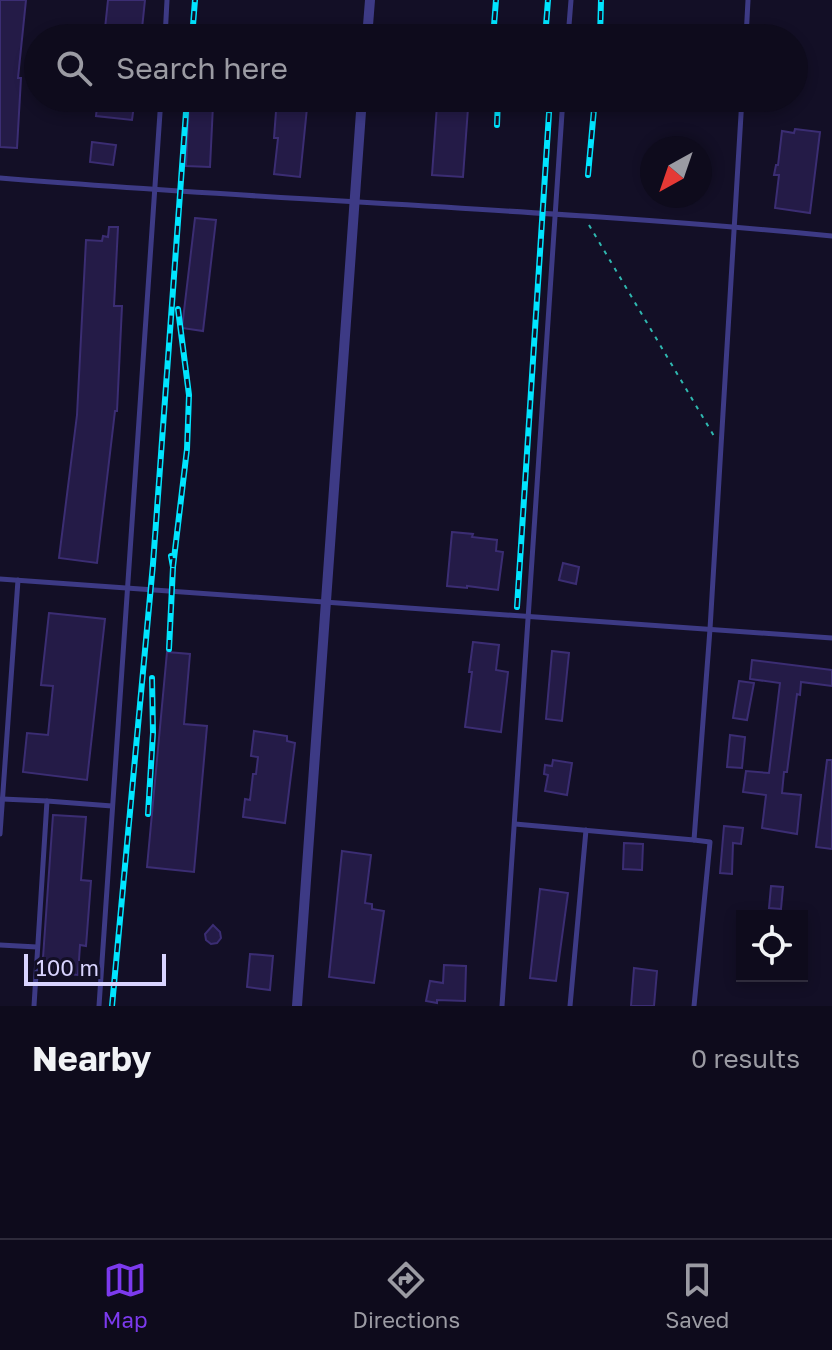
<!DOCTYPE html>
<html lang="en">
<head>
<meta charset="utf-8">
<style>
	:root { --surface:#0e0b1c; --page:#171425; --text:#f1f3f6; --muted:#9b9ba3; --line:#2e2b3b; --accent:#7c3aed }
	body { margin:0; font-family:"Golos Text",sans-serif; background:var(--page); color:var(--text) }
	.controls { position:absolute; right:24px; bottom:24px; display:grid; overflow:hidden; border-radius:0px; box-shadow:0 4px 12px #0003 }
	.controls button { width:72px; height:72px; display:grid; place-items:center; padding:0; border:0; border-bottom:2px solid var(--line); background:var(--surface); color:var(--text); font:40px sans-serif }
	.compass { position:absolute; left:640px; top:136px; width:72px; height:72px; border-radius:50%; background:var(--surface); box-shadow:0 4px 12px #0003; rotate:220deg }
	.scale { position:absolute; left:24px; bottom:20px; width:142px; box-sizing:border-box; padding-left:8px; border:4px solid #d9d4ff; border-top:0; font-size:22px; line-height:28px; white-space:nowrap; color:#d9d4ff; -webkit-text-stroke:6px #130f26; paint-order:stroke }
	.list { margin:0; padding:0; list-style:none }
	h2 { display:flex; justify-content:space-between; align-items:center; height:104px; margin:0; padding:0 32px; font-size:34px }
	h2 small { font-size:26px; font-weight:400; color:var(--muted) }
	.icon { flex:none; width:44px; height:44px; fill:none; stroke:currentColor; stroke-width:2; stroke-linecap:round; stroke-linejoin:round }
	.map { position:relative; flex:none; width:832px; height:1006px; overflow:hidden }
	.search { position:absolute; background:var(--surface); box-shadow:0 4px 12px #0003; left:24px; right:24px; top:24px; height:88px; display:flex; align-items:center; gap:20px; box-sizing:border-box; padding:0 28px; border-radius:44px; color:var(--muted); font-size:30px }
	.sheet { height:232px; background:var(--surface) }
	nav { display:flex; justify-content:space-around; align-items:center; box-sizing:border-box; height:112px; border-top:2px solid var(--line); background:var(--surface); font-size:22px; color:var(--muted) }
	nav a { display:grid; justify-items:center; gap:4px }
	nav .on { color:var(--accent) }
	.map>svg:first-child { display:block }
</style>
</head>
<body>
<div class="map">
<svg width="832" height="1006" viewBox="0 0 832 1006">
	<rect width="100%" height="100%" fill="#130f26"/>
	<!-- building -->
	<g fill="#241b47" stroke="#3b2d73" stroke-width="2">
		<path d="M0,0H26L18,78H21L17,148L0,147Z"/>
		<path d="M108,0H145L141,38H104Z"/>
		<path d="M98,98H135L132,120L96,116Z"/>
		<path d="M277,98H308L300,177L274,174L278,138H274Z"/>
		<path d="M189,103L213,105L210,167L186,166Z"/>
		<path d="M437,105L468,108L463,177L432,175Z"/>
		<path d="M795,129L820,132L810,213L775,208L779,175H774L776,165H778L782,131L794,133Z"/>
		<path d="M92,142L116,145L113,165L90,162Z"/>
		<path d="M195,218L216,220L203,331L182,328Z"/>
		<path d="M109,227H118L114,306H122L117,411H115L97,563L59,558L77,415L86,240L102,241L103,236L108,237Z"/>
		<path d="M452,532L473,534L472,537L497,540L496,551L503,552L498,590L467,586V588L447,586Z"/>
		<path d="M563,563L579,567L576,584L559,580Z"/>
		<path d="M49,613L105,619L87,780L23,772L27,733L48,735L53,686L41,685Z"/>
		<path d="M473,642L499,645L496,670L508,672L501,732L465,727L472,672H469Z"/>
		<path d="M552,651L569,653L562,721L546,719Z"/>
		<path d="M167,652L190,654L184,724L207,726L194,872L147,867Z"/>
		<path d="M752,660L832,670V686L801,682L800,695L797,694L787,772H784L782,793L801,795L797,834L762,828L766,795L743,792L746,771L769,773L780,683L750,679Z"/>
		<path d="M739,681L754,683L747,720L733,718Z"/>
		<path d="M254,731L287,736V741L295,743L285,823L243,817L245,799L250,800L253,774H256L258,757L251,756Z"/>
		<path d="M730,735L745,737L742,768L727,767Z"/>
		<path d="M553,760L572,763L567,795L545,791L548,775L544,774L545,765L552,766Z"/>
		<path d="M827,760H832V849L816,847Z"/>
		<path d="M53,815L86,817L81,880L91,881L86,946L80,945L78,975L42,972Z"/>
		<path d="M724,826L743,828L741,844L733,843L732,874L720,873Z"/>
		<path d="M624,843L643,844L642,870L623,869Z"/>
		<path d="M342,851L371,855L365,903L372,904V909L384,911L374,983L329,977Z"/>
		<path d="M771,886L783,887L781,909L769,908Z"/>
		<path d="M540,889L568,893L556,981L530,978Z"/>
		<path d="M213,925L220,932L221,938L217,943L211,944L206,940L205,934Z"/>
		<path d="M250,954L273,956L270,990L247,987Z"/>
		<path d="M444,965L466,966L465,1001L437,1000V1003L426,1001L430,981L443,983Z"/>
		<path d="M634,968L657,971L654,1006H631Z"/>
	</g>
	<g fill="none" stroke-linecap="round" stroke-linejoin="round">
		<!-- path -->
		<path stroke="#2fb8b0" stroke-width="2" stroke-dasharray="4 6" stroke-linecap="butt" d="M589,225L714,436"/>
		<!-- lane -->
		<g stroke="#3d3a85" stroke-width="5">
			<path d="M165,38L167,0"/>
			<path d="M568,38L571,0"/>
			<path d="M746,38L748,0"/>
			<path d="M0,178C277,201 555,209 832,236"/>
			<path d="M0,579L832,638"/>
			<path d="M2,799L47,801L34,1006"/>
			<path d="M47,801L112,806"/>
			<path d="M515,824L694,840L710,629L742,98"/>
			<path d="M0,834L18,580"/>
			<path d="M694,840L710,842L694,1006"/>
			<path d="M0,945L37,947"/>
			<path d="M99,1006L161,98"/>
			<path d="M502,1006L563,98"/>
			<path d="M570,1006L586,830"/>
		</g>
		<!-- street -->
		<g stroke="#3d3a85" stroke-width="10">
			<path d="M367,38L370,0"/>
			<path d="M297,1006L362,98"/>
		</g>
		<!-- rail casing -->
		<g stroke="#00e5ff" stroke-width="6">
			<g id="rail">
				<path d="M192,38L195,0"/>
				<path d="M493,38L496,0"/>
				<path d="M545,38L548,0"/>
				<path d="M600,38L601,0"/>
				<path d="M497,125L498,98"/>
				<path d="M588,175L595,98"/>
				<path d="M173,567L187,449L189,395L178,309"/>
				<path d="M517,607L550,98"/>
				<path d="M169,649L173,567L171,556"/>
				<path d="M148,814L153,733L152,678"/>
				<path d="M112,1006L153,564L187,98"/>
			</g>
		</g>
		<!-- rail -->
		<use href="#rail" stroke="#130f26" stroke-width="3" stroke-dasharray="9" stroke-linecap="butt"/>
	</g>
</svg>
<div class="controls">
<button><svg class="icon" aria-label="locate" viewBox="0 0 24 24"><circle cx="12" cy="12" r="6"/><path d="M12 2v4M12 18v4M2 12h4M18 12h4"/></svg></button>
</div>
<svg class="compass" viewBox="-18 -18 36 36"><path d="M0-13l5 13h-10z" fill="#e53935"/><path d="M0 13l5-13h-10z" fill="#9b9ba3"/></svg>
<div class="scale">100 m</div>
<div class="search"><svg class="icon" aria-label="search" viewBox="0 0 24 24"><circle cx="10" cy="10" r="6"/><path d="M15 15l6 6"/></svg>Search here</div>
</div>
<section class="sheet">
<h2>Nearby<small>0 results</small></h2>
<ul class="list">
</ul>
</section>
<nav>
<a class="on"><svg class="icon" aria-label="map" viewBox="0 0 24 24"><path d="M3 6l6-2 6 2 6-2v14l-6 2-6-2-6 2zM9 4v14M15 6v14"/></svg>Map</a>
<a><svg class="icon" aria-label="directions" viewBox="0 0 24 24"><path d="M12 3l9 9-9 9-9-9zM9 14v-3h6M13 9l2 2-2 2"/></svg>Directions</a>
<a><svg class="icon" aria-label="saved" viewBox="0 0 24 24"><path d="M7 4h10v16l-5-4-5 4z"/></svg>Saved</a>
</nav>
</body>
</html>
